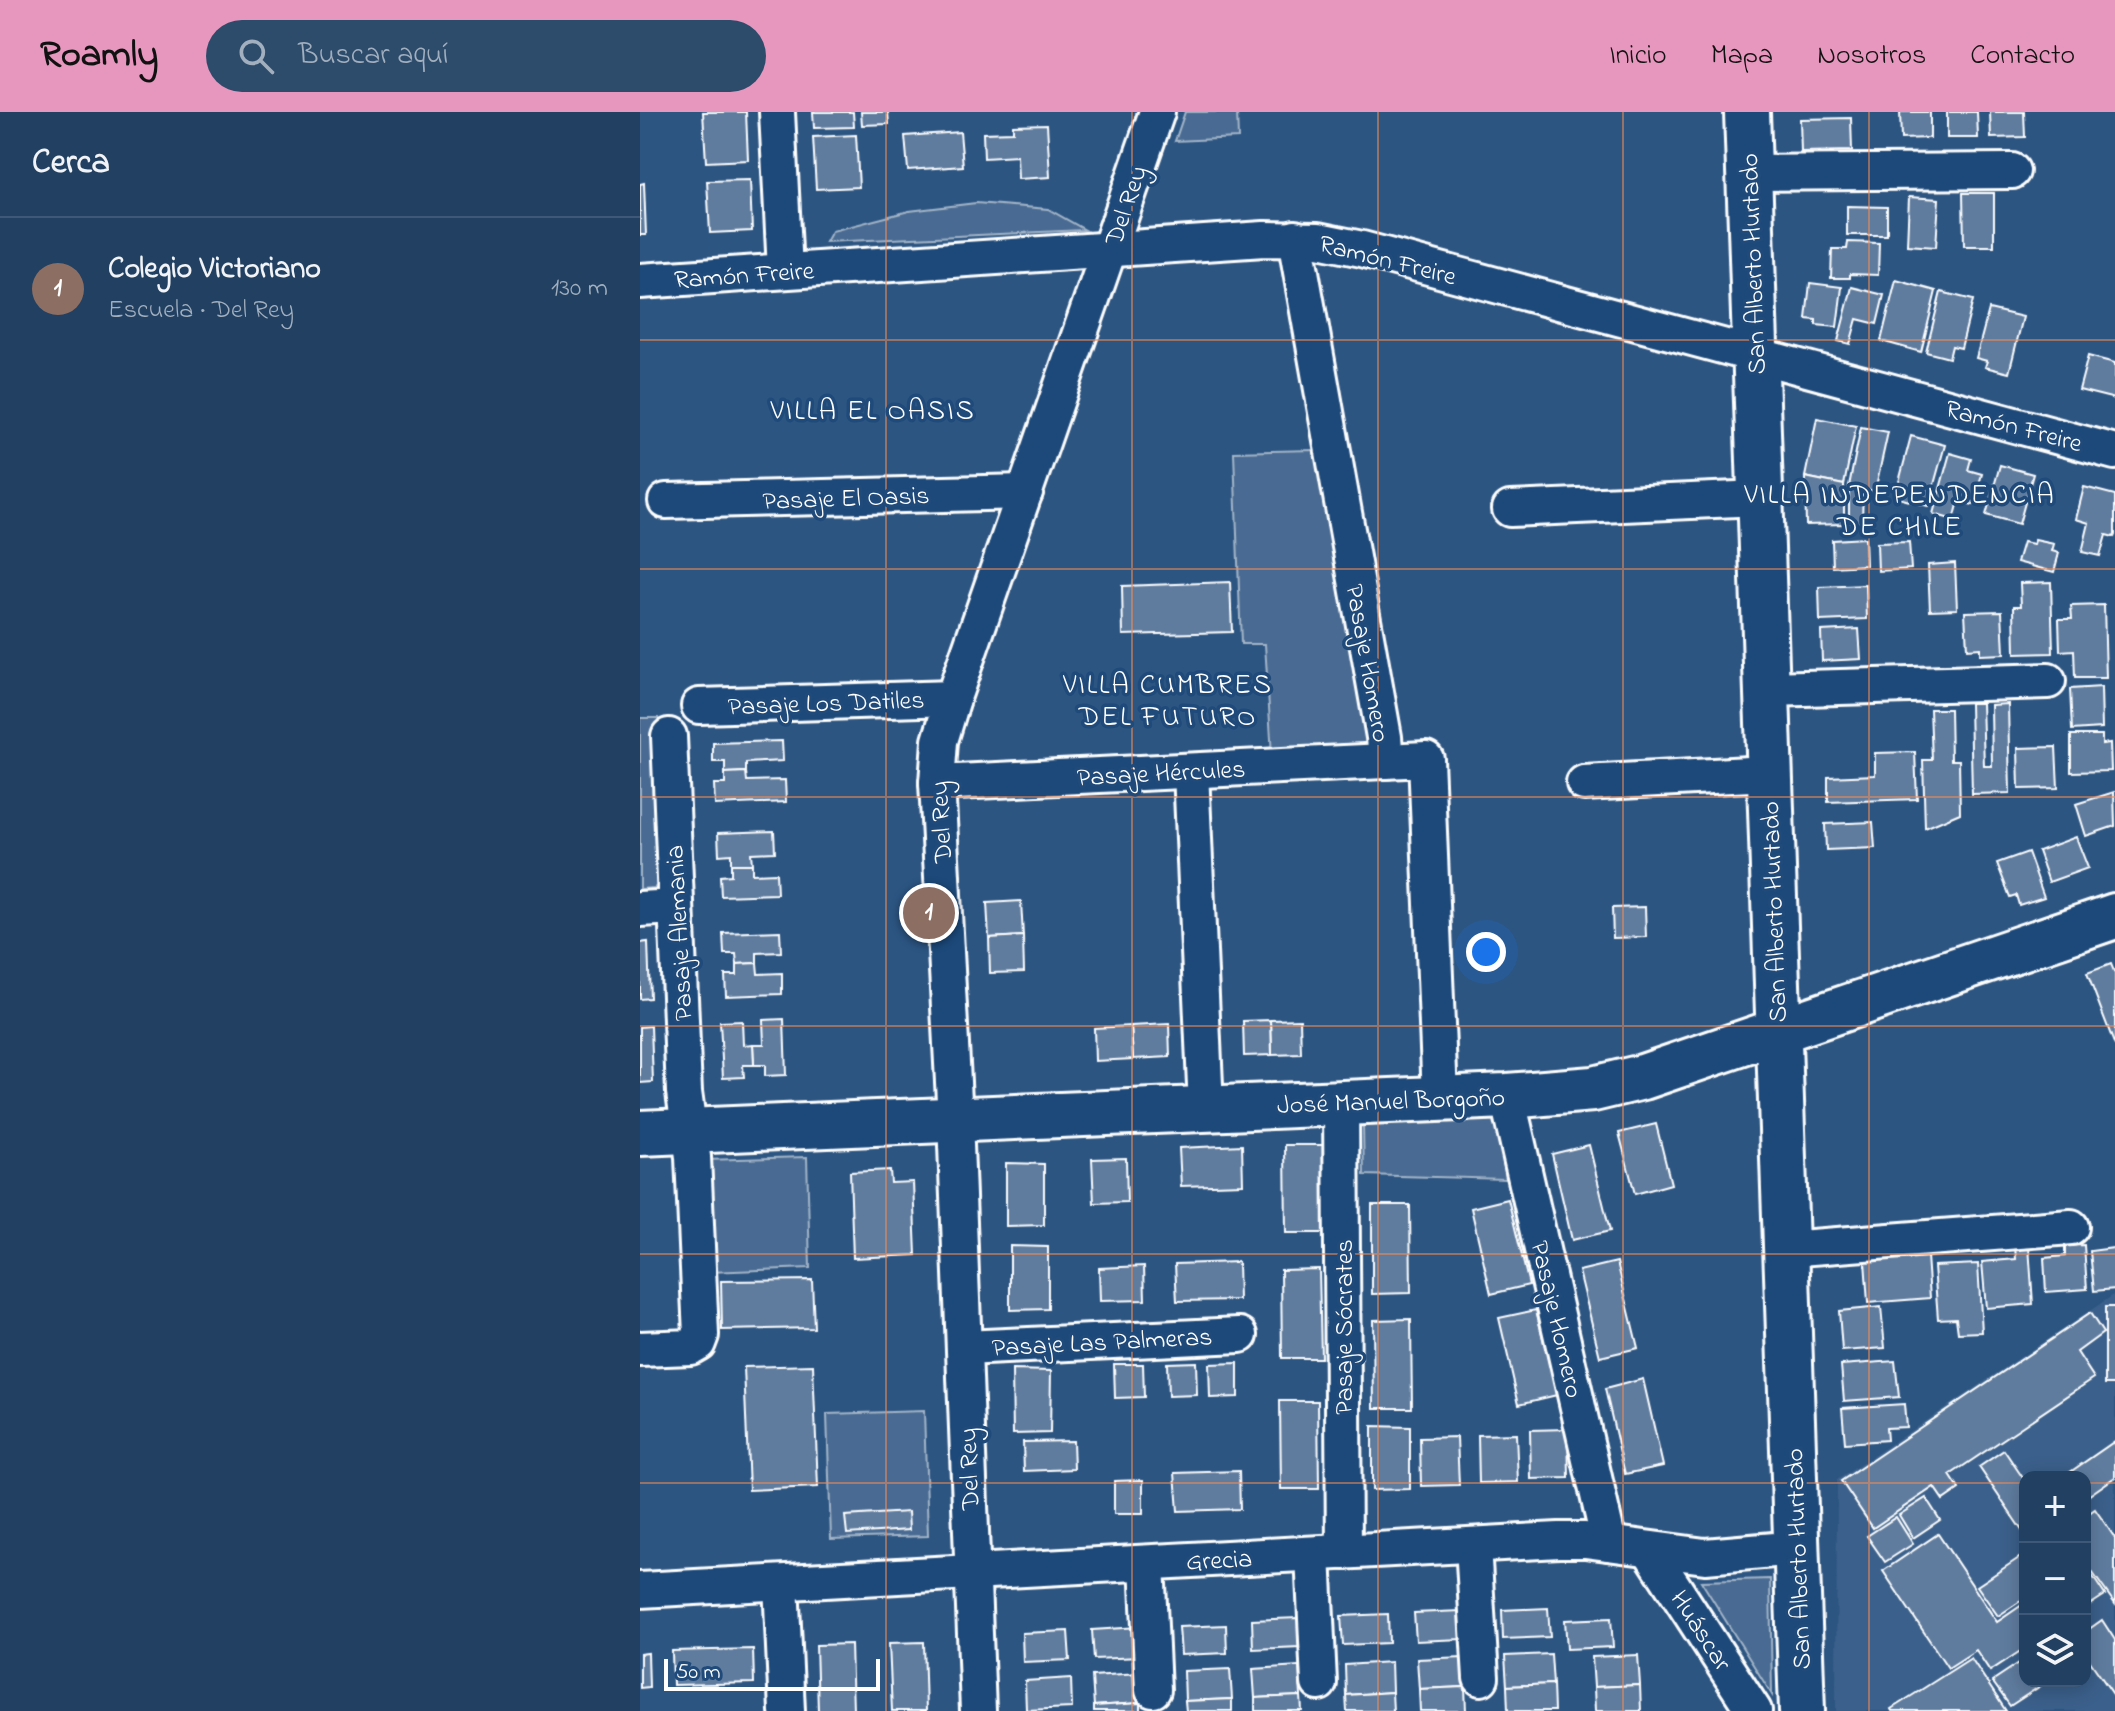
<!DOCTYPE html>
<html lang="es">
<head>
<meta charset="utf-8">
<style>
	:root { --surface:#214062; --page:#2d4b6b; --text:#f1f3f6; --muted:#a2afbe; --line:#3e5977; --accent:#e797bd }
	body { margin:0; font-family:"Indie Flower",sans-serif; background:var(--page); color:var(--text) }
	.controls { position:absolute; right:24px; bottom:24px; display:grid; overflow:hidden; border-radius:16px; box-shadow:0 4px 20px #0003 }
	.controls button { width:72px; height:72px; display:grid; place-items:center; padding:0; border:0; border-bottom:2px solid var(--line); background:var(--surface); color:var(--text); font:40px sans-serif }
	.scale { position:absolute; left:24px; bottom:20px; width:216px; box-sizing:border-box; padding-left:8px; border:4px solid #fff; border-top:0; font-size:22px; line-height:28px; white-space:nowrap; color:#fff; -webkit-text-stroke:6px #1f4a7a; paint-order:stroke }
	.you { position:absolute; left:846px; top:840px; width:28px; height:28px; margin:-20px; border:6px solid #fff; border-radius:50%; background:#1a73e8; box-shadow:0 0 0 12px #1a73e833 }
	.badge { display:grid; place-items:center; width:52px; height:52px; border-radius:50%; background:var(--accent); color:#fff; font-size:26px; font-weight:700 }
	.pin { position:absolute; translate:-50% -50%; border:4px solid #fff; box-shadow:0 2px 8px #0006 }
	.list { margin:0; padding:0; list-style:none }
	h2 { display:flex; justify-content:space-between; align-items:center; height:104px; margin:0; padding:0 32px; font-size:34px }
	h2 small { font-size:26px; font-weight:400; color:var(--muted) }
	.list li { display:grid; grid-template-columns:52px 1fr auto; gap:24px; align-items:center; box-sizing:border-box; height:144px; padding:0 32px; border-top:2px solid var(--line) }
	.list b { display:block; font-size:30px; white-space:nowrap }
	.list p { margin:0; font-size:26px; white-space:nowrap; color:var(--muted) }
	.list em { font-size:26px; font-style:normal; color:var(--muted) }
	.icon { flex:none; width:44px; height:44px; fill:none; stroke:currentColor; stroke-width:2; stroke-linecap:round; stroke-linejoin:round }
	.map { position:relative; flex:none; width:1475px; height:1599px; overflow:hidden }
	header { display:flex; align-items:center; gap:48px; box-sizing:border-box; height:112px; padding:0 40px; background:var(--accent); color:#111 }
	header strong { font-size:38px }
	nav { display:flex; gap:44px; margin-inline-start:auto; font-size:28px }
	.search { width:560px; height:72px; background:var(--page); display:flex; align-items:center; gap:20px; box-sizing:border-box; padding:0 28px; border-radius:44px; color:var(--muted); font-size:30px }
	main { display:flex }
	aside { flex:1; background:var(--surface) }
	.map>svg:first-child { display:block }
</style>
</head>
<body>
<header>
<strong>Roamly</strong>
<div class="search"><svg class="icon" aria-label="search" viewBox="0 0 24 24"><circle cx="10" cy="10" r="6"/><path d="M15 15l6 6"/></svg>Buscar aquí</div>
<nav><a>Inicio</a><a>Mapa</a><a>Nosotros</a><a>Contacto</a></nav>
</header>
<main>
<aside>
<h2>Cerca<small></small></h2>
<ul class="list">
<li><span class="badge" style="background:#8d6e63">1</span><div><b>Colegio Victoriano</b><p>Escuela · Del Rey</p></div><em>130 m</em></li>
</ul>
</aside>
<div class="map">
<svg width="1475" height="1599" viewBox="0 0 1475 1599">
	<rect width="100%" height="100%" fill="#2c5582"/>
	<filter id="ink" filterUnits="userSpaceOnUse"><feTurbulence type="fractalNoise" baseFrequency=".0125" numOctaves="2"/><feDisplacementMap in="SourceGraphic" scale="16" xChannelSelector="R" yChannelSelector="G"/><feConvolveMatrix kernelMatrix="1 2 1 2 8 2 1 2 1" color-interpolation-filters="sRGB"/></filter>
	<g filter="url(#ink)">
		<!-- built -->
		<path fill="#3b618b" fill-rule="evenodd" d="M1475,1182V1599H1196L1197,1368ZM1385,1365H1445V1569H1385Z"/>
		<!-- green -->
		<g fill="#486b92" stroke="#a4b5c8" stroke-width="2">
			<path d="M545,0H597L598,26L535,29Z"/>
			<path d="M336,91L408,97L445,118L186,130L192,119L269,99Z"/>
			<path d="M674,338L712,511L730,640L632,643L625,532H601L594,340Z"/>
			<path d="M0,606H18L25,768L14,776L0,777Z"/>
			<path d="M856,1007L866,1067L724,1063L723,1013Z"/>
			<path d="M167,1045L170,1156L69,1160L65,1048Z"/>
			<path d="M284,1299L288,1424L191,1427L187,1302Z"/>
			<path d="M1130,1467L1132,1583L1061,1469Z"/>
		</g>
		<!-- building -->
		<g fill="#5e7c9f" stroke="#fff" stroke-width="2">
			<path d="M63,0H106L108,48L66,50Z"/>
			<path d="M173,0H213L214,15L174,16Z"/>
			<path d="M221,0H248L249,12L222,13Z"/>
			<path d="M1260,0H1290V26L1261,27Z"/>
			<path d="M1307,0H1337L1338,26H1307Z"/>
			<path d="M1350,0H1384L1385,25L1351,26Z"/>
			<path d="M1211,6L1212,39L1161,40L1160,7Z"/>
			<path d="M407,12L410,65L378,67L377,44L344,46L343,21L373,20V13Z"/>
			<path d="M320,20L323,54L268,58L265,24Z"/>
			<path d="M216,23L219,75L176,77L173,25Z"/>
			<path d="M110,68L112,119L70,121L67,69Z"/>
			<path d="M4,71L6,123H0V72Z"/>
			<path d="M1323,81H1354V134H1324Z"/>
			<path d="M1269,85L1299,87L1296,135L1267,133Z"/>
			<path d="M1207,94L1247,95V123H1207Z"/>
			<path d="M1208,130L1239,131L1238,163L1210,162V166H1191L1192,137H1207Z"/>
			<path d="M1256,168L1296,179L1281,240L1241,229Z"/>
			<path d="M1170,171L1202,175L1197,215L1176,213V208L1166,207Z"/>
			<path d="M1212,175L1244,183L1237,212L1217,207L1210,232L1198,229Z"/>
			<path d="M1301,180L1333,188L1321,236L1312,234L1309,246L1286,240Z"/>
			<path d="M1349,197L1383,205L1369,261L1345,255L1347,249L1336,246Z"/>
			<path d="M1448,244L1475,251V287L1439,278Z"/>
			<path d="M1177,306L1216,314L1204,373L1165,365Z"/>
			<path d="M1221,315L1248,320L1235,379L1209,374Z"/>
			<path d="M1271,324L1305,333L1288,394L1255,385Z"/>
			<path d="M1310,341L1331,347L1328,358L1342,362L1333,393L1319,389L1314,408L1293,402Z"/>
			<path d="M1360,353L1393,362L1379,412L1346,403Z"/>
			<path d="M1165,365L1204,373V412L1166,413Z"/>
			<path d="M1209,374L1223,376L1222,410H1209Z"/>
			<path d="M1444,375L1475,383V423L1474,425L1466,423L1460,444L1442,440L1449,411L1436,407Z"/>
			<path d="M1225,426L1226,453L1193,455L1192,428Z"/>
			<path d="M1395,428L1414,432L1412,439L1419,441L1414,460L1377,450L1383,430L1394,432Z"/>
			<path d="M1269,430L1271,457L1238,459L1237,431Z"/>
			<path d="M1315,451L1317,497L1290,498L1288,453Z"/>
			<path d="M590,470L592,520L483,523L482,474Z"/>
			<path d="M1411,470L1413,541L1375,542L1374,494H1381L1380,471Z"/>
			<path d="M1226,473L1227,507L1180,509L1179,475Z"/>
			<path d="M1464,493L1466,566H1435L1434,538L1420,539L1419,507H1432L1431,494Z"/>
			<path d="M1362,499L1364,542L1340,543V536L1327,537L1325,500Z"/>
			<path d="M1219,517L1221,547L1182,549L1181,519Z"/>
			<path d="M1461,575L1462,616L1432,618L1430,577Z"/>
			<path d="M1330,591H1342L1344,654H1352L1351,593L1368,592L1370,681L1332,682Z"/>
			<path d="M1290,597H1310L1311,648H1319L1320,701L1285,716L1283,648H1292Z"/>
			<path d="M1431,623H1462V632L1470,631L1471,659L1431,660Z"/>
			<path d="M142,629L143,649L106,651V660L85,661V650H73V631Z"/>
			<path d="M1416,635L1418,676L1379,677L1378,636Z"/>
			<path d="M1275,640L1277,687L1188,690V665L1235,663V641Z"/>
			<path d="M106,660L107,669L145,668L146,690L75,693L74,672H85V661Z"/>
			<path d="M1474,680L1475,714L1446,724L1436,692Z"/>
			<path d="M1233,710L1235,736L1186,738L1185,712Z"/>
			<path d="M134,719L135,740L111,741L112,752H91V742L79,743L78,721Z"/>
			<path d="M1436,725L1448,756L1409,770L1398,739Z"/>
			<path d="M1388,740L1404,785L1379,793L1376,783L1370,785L1357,751Z"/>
			<path d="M91,752H112V762L136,761L137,782L81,784L80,764L91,763Z"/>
			<path d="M381,789L383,824L349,826L347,791Z"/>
			<path d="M1005,795L1006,825L973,826L972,796Z"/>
			<path d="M140,819L141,840L117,841V851L97,852L96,842H84L83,821Z"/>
			<path d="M383,824L384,860L350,861L349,826Z"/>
			<path d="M8,830L10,886L0,887V831Z"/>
			<path d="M117,851L118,862L142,861V882L86,884L85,863H97V852Z"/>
			<path d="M1471,852L1475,862V934L1447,861Z"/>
			<path d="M144,907L146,963L125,964V953H114L113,932H124L123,908Z"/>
			<path d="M660,907L661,942L632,943L631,908Z"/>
			<path d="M631,908L632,943L604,944L603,909Z"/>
			<path d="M102,909L103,933L113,932L114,953H103L104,965L83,966L80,910Z"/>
			<path d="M529,912L530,945L493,947L491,914Z"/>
			<path d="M11,914L13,970L0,971V915Z"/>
			<path d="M491,914L493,947L455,949L454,916Z"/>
			<path d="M1016,1012L1031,1072L995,1082L979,1021Z"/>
			<path d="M602,1033L603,1072L541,1074L539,1036Z"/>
			<path d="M645,1033H683L684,1121H646Z"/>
			<path d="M949,1033L970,1119L932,1128L912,1042Z"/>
			<path d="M486,1046L487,1090L454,1091L452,1047Z"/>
			<path d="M366,1051L404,1052V1113L366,1114Z"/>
			<path d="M250,1058L251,1071L273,1070L276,1143L213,1146L210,1060Z"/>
			<path d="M868,1087L889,1173L851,1182L831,1096Z"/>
			<path d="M732,1093H770L771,1181L732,1182Z"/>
			<path d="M1444,1133L1447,1177L1406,1180L1404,1146L1425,1144V1134Z"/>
			<path d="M370,1134L408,1135V1197L370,1198Z"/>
			<path d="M1389,1134L1393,1192L1346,1196L1342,1150L1376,1147L1375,1135Z"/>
			<path d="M1474,1136L1475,1177L1454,1179L1450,1139Z"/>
			<path d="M1287,1144L1290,1186L1228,1191L1225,1149Z"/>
			<path d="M598,1150L599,1188L537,1189L535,1152Z"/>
			<path d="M977,1150L998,1236L960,1245L939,1159Z"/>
			<path d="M1338,1152L1342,1220L1318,1221L1316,1206L1298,1207L1294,1154Z"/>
			<path d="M504,1154L505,1188L460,1189L459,1156Z"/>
			<path d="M679,1157L681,1246H642L641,1158Z"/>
			<path d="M172,1168L174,1216L82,1218L81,1169Z"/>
			<path d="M1241,1195L1245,1236L1202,1239L1199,1199Z"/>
			<rect x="1465" y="1195" width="10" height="77"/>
			<path d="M896,1198L917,1283L879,1292L859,1206Z"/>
			<path d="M1450,1201L1463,1221L1437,1240L1454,1266L1310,1363L1319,1377L1303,1388L1294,1375L1233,1416L1201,1369Z"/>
			<path d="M771,1207L772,1296H734L733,1208Z"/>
			<path d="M1255,1249L1259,1285L1204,1289L1201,1253Z"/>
			<path d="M556,1250L557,1283L528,1284L527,1251Z"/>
			<path d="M598,1251V1285L570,1286L569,1252Z"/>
			<path d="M474,1252H503L504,1285L475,1286Z"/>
			<path d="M173,1253L178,1375L109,1378L104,1255Z"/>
			<path d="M372,1258L411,1259L410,1321L373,1322Z"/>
			<path d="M1003,1267L1023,1354L985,1362L965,1277Z"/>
			<path d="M640,1289H678L679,1377H641Z"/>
			<path d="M1264,1292L1266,1315L1246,1316L1247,1328L1205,1331L1202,1296Z"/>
			<path d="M732,1314L770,1315V1377L732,1378Z"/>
			<path d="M928,1317L929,1366L891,1367L890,1318Z"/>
			<path d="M876,1322L878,1370L839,1371L838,1323Z"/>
			<path d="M817,1325L819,1373L781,1374L780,1326Z"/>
			<path d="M433,1329L434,1357L384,1359L383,1330Z"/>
			<path d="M1475,1329V1365L1445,1386V1365H1423Z"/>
			<path d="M1364,1338L1385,1369V1423L1339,1355Z"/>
			<path d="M599,1359L600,1397L538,1399L535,1361Z"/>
			<path d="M503,1368V1402H474V1369Z"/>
			<path d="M1286,1386L1300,1408L1273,1426L1259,1403Z"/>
			<path d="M1455,1397L1475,1426V1492L1445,1450V1404Z"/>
			<path d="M268,1400L269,1418L207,1422L205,1404Z"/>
			<path d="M1256,1405L1273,1432L1245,1450L1227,1424Z"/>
			<path d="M1298,1422L1357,1510L1385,1491V1536L1350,1559L1336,1538L1308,1556L1243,1459Z"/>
			<path d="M1385,1442V1486L1358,1504L1337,1474Z"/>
			<path d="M1445,1453L1465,1483L1445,1496Z"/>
			<path d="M908,1496L910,1525L863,1527L862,1498Z"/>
			<path d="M821,1499L822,1527L776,1529L774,1501Z"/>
			<path d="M748,1502L749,1531L703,1533L701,1504Z"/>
			<path d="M658,1506L660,1535L613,1537L612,1508Z"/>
			<path d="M971,1506L973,1535L927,1537L925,1508Z"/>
			<path d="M1462,1508L1475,1528V1585L1445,1542V1520Z"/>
			<path d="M586,1513L587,1541L541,1543L539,1515Z"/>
			<path d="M499,1515L500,1545L454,1547L452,1518Z"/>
			<path d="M428,1519L430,1548L383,1550L382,1521Z"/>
			<path d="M284,1530L286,1599H252L249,1531Z"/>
			<path d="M211,1532L213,1599H178L176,1533Z"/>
			<path d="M113,1537L114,1571L33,1573L32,1539Z"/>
			<path d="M8,1541L9,1575L0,1576V1542Z"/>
			<path d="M911,1542L913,1572L867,1574L865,1544Z"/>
			<path d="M998,1543L1000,1573L954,1575L952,1545Z"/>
			<path d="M824,1545L825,1575L779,1577L777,1547Z"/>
			<path d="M1331,1546L1366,1599H1252L1251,1597Z"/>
			<path d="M1385,1547V1569H1408L1370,1594L1352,1569Z"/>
			<path d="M751,1550L752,1580L706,1583L705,1553Z"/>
			<path d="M659,1554L661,1584L615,1586L613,1557Z"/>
			<path d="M590,1557L592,1587L545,1589L544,1559Z"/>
			<path d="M499,1561L500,1591L454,1594L452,1564Z"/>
			<path d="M431,1566L432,1596L386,1598L385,1569Z"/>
			<path d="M913,1572L914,1599H868L867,1574Z"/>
			<path d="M1000,1573L1001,1599H955L954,1575Z"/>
			<path d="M825,1575L826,1599H780L779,1577Z"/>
			<path d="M752,1580L753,1599H707L706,1583Z"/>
			<path d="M661,1584L662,1599H615V1586Z"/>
			<path d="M592,1587V1599H546L545,1589Z"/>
			<path d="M500,1591V1599H454V1594Z"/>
		</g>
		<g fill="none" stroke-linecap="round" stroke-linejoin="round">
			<!-- street casing -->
			<g stroke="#fff" stroke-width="40">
				<g id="street">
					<path d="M137,0L145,159"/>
					<path d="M1109,61L1372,59"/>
					<path d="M655,126L744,625L746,649"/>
					<path d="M0,169L624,127L678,128L722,137L1475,340"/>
					<path d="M26,389L385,380"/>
					<path d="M870,397L1120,386"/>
					<path d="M1126,577L1408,569"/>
					<path d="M59,594L313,586"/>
					<path d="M551,659L566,996"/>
					<path d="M297,671L786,647L800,985"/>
					<path d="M944,671L1128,661"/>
					<path d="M0,797L36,795"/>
					<path d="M867,984L969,1431"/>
					<path d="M701,990L704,1440"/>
					<path d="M1146,1137L1431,1115"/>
					<path d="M324,1236L600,1223"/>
					<path d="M0,1237L51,1235L58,1231L61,1223L53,1045L44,980L29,624"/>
					<path d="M833,1433L841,1566"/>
					<path d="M1009,1437L1114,1599"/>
					<path d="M673,1442L679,1571"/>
					<path d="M507,1451L513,1578"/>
					<path d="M141,1471L147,1599"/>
					<path d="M0,1478L919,1428H945L1065,1444L1157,1436"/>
					<path d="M338,1599L315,1007L297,671L300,629L313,586L517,0"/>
				</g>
			</g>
			<!-- secondary casing -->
			<g stroke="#fff" stroke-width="50">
				<g id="secondary">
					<path d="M1107,0L1162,1599"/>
					<path d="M0,1021L867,984L953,977L1003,965L1475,804"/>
				</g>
			</g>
			<!-- street -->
			<use href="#street" stroke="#1f4a7a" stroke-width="34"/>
			<!-- secondary -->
			<use href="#secondary" stroke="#1f4a7a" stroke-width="44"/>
		</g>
	</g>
	<!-- grid -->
	<path fill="none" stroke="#ef8b55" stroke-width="2" stroke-opacity="0.55" d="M246,0V1599M492,0V1599M738,0V1599M983,0V1599M1229,0V1599M0,228H1475M0,457H1475M0,685H1475M0,914H1475M0,1142H1475M0,1371H1385M1445,1371H1475"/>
	<g text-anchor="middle" stroke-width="7" stroke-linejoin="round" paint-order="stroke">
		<!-- street labels -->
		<g font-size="26" fill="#fff" stroke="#1f4a7a">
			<text transform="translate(485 93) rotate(-71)" y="9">Del Rey</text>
			<text transform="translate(748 147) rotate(14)" y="9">Ramón Freire</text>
			<text transform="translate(1112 152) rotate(-92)" y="9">San Alberto Hurtado</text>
			<text transform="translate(104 162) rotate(-4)" y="9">Ramón Freire</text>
			<text transform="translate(1374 313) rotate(15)" y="9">Ramón Freire</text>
			<text transform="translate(206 385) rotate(-2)" y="9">Pasaje El Oasis</text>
			<text transform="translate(729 551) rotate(80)" y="9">Pasaje Homero</text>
			<text transform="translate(186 590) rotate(-2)" y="9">Pasaje Los Datiles</text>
			<text transform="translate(521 660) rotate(-3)" y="9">Pasaje Hércules</text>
			<text transform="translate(300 710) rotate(-93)" y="9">Del Rey</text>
			<text transform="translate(1133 800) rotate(-92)" y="9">San Alberto Hurtado</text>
			<text transform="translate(38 821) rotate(-93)" y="9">Pasaje Alemania</text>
			<text transform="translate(751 988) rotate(-2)" y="9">José Manuel Borgoño</text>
			<text transform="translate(918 1207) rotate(77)" y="9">Pasaje Homero</text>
			<text transform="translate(703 1215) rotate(-90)" y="9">Pasaje Sócrates</text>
			<text transform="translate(462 1229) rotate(-3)" y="9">Pasaje Las Palmeras</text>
			<text transform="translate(328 1357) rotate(-92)" y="9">Del Rey</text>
			<text transform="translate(579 1447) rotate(-3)" y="9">Grecia</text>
			<text transform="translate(1157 1447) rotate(-92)" y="9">San Alberto Hurtado</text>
			<text transform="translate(1062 1518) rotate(57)" y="9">Huáscar</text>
		</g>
		<!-- neighbourhood labels -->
		<g font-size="28" letter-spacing="2" fill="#fff" stroke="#1f4a7a">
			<text x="233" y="307">VILLA EL OASIS</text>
			<text x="1260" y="391">VILLA INDEPENDENCIA<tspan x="1260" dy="32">DE CHILE</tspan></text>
			<text x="528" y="581">VILLA CUMBRES<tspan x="528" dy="32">DEL FUTURO</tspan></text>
		</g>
	</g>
</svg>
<div class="controls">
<button>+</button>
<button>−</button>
<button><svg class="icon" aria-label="layers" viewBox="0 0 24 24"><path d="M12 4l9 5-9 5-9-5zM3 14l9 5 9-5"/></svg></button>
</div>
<div class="scale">50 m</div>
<div class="you"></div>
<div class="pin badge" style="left:289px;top:801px;background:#8d6e63">1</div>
</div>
</main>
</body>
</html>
